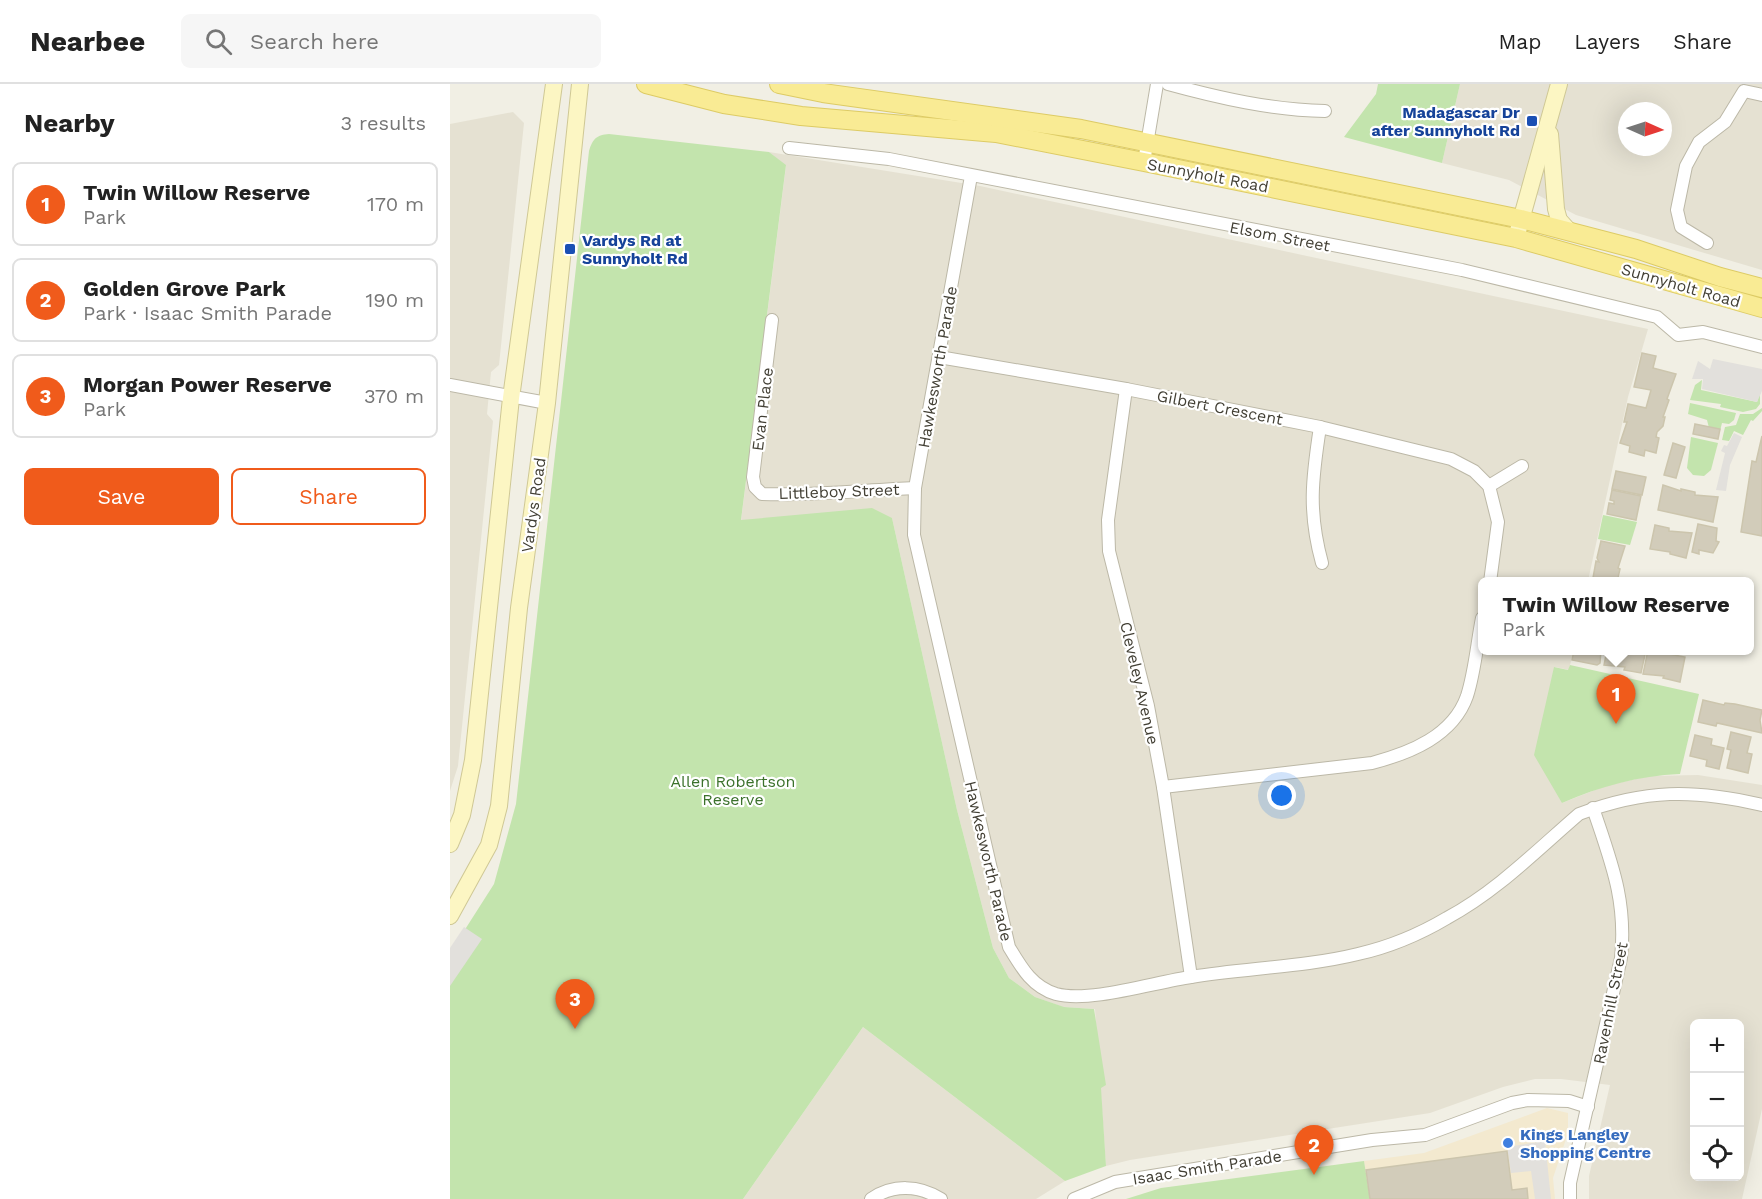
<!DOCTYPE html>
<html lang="en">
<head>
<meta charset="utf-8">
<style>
	:root { --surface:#fff; --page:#f6f6f6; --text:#222; --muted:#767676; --line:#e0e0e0; --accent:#f05b1b }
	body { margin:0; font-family:"Work Sans",sans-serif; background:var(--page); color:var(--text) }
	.controls { position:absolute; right:18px; bottom:18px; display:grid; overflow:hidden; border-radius:9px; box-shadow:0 6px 24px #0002 }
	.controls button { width:54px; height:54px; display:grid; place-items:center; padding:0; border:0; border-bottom:2px solid var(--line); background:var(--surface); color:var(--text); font:30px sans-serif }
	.compass { position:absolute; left:1168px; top:18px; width:54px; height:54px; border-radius:50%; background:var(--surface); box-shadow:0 6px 24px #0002; rotate:93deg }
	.you { position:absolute; left:832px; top:712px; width:21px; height:21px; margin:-15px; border:4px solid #fff; border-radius:50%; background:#1a73e8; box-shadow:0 0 0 9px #1a73e833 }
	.badge { display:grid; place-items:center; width:39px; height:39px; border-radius:50%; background:var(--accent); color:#fff; font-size:20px; font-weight:700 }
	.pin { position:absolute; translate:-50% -50px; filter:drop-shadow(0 2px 3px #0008) }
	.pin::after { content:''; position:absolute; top:32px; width:21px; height:18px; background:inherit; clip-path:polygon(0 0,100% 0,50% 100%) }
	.popup { position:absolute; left:1028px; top:493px; width:276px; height:78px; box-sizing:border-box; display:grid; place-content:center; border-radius:9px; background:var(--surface); filter:drop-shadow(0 2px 4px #0005); font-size:20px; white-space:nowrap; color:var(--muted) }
	.popup b { font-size:22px; color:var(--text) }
	.popup::after { content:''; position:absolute; left:50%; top:100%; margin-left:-12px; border:12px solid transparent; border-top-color:var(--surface) }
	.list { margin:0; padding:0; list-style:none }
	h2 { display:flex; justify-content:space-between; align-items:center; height:78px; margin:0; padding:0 24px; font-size:26px }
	h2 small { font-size:20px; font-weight:400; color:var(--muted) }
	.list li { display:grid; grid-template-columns:39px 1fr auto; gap:18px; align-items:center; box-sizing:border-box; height:84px; margin:0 12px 12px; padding:0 12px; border:2px solid var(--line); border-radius:9px }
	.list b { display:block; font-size:22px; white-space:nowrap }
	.list p { margin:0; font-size:20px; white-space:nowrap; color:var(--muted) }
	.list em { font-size:20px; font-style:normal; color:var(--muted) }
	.actions { display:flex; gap:12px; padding:18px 24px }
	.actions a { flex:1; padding:14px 0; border:2px solid var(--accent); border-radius:9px; text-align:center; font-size:21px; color:var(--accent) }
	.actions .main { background:var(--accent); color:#fff }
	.icon { flex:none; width:33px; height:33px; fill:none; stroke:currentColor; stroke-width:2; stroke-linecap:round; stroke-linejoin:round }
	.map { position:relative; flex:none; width:1312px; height:1115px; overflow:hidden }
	header { display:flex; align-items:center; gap:36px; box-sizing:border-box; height:84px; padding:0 30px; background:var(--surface); border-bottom:2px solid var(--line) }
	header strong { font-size:28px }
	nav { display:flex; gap:33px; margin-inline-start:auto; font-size:21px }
	.search { width:420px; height:54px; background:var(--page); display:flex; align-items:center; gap:15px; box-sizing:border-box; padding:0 21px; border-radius:9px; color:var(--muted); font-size:22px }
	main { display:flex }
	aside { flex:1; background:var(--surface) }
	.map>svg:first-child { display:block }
</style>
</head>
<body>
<header>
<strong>Nearbee</strong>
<div class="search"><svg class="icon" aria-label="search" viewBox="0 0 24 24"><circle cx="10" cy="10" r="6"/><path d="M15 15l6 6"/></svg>Search here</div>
<nav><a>Map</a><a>Layers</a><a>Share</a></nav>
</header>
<main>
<aside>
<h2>Nearby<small>3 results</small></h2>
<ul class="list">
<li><span class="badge">1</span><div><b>Twin Willow Reserve</b><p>Park</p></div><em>170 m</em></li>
<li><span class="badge">2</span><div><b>Golden Grove Park</b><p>Park · Isaac Smith Parade</p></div><em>190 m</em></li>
<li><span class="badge">3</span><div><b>Morgan Power Reserve</b><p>Park</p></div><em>370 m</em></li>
</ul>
<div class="actions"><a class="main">Save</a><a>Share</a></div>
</aside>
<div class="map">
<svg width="1312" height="1115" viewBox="0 0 1312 1115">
	<rect width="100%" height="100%" fill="#f1efe4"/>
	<!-- residential -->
	<g fill="#e5e1d2" fill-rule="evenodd">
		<path d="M1010,0H1312V186L1126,131L1059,96L992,79ZM1177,27H1213V63H1177Z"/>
		<path d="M63,28L74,39L49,281L41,288L37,330L43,337L8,682L0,707V40Z"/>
		<path d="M319,68L530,102L1198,245L1178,313L1138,497L1032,498V566L1123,567L1119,586L1105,583L1112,719L1155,702L1199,692L1248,691L1312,701V1025L1292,1115H1139V1092L1160,1001L1111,995H1085L1053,1003L980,1029L680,1076L656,1082L645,925L613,923L585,913L559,894L543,864L507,726L442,434L291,437L336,82ZM1244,940H1290V1092H1244Z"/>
		<path d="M413,943L615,1097L586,1115H293Z"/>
	</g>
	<!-- commercial -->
	<path fill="#f3e9cf" d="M1097,1024L1118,1029V1049L1103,1094L1105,1115H920L914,1077L974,1069Z"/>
	<!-- green -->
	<g fill="#c3e4ad">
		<path d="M928,0H1010L992,79L894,53L926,10Z"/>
		<path d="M159,50L319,68L336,81L291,436L422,424L442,434L507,726L543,864L559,894L585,913L614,923L644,925L656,1001L651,1004L656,1082L615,1097L413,943L293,1115H0V869L44,800L66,720L139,67C143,54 147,51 159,50Z"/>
		<path d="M1252,296L1251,306L1307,318L1310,308V320L1306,325L1293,328L1270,323L1271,320L1240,316L1245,301Z"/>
		<path d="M1240,319L1286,329L1284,336L1279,340L1272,339L1270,347L1259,344L1257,336L1238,330Z"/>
		<path d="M1312,324V327L1303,337L1301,336L1293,351L1284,347L1279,357L1272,356L1275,343L1286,341L1290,330H1303Z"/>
		<path d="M1241,353L1268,359L1261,386L1254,392L1243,391L1237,384Z"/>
		<path d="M1153,431L1187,438L1180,461L1148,455Z"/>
		<path d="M1120,581L1249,610L1230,690C1188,692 1151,702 1112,719L1084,671L1104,583L1118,586Z"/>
		<path d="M914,1077L920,1115H676L711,1104Z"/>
	</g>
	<!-- parking -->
	<g fill="#e2e0dc">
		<path d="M1263,275L1312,285V307L1307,318L1252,305L1253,295H1242L1248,277L1260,285Z"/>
		<path d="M1284,349L1292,353L1280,381L1276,407L1266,406L1275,369L1271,367L1274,361L1277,362Z"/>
		<path d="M14,843L32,855L0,902V864Z"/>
		<path d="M1095,1057L1101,1115H1085L1081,1087L1061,1089L1057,1063Z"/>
	</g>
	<!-- building -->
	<g fill="#d2ccba" stroke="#ccc5ad" stroke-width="1.5">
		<path d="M1192,269L1206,272L1203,284L1226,290L1217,315L1219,316L1213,333H1215L1213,342L1207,348L1206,353L1209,354L1206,369L1195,366L1194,372L1179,368L1180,362L1170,359L1177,338H1174L1178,320L1196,324L1201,306L1184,303Z"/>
		<path d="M1245,340L1270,345L1268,355L1243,350Z"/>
		<path d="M1312,352V452L1291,448L1302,377L1306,378Z"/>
		<path d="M1223,359L1235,363L1226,394L1214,391Z"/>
		<path d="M1166,387L1196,393L1192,411L1162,405Z"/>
		<path d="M1213,401L1231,407V405L1245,408V411L1268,413L1263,438L1208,426Z"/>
		<path d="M1162,406L1191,412L1186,436L1157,430L1159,419L1164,420V417L1160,416Z"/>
		<path d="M1248,440L1267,444L1266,457L1269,458L1263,469L1249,466V470L1242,468Z"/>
		<path d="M1205,441L1219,444V447L1242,449L1236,474L1220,470V468L1200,465Z"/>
		<path d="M1151,457L1175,462L1168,484L1170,485L1167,498L1143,494L1146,477L1149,478L1147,474Z"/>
		<path d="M1124,566H1151L1150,579L1147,581L1122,576Z"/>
		<path d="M1157,566H1196L1191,589L1174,586L1175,583L1154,581Z"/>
		<path d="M1198,566L1235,573L1230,598L1213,594L1214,592L1193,590Z"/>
		<path d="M1253,616L1274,621L1275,619L1285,620L1312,626L1310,636L1312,649L1267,639L1266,642L1248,638Z"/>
		<path d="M1281,648L1301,653L1297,669L1302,670L1298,689L1277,684L1281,666L1277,665Z"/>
		<path d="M1245,651L1262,655L1261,661L1274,664L1269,685L1256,682L1257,676L1240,672Z"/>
		<path d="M1057,1067L1062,1106L1077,1104L1078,1115H920L916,1086Z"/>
	</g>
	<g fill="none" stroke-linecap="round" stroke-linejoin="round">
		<!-- street casing -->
		<g stroke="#bcb8a7" stroke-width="14">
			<g id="street">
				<path d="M718,0C769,14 822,26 875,27"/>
				<path d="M339,64L439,75L1012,186L1207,233L1228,251L1253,248L1312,263"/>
				<path d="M694,78L707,0"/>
				<path d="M521,92L465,404L464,451L559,863C571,883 582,903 606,910C640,919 705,898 741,893C796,884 855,883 908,870C939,863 970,850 997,834C1047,807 1086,767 1129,730C1195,705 1244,705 1312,721"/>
				<path d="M1257,159L1231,143L1227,126L1236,82L1249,58L1275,38L1294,7L1312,11"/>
				<path d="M322,236L303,393L305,403L312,410C363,412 414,406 465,404"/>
				<path d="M489,273L676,305L870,343L1001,375L1024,387L1039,402L1048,438L1040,498"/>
				<path d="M0,301L97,319"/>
				<path d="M676,305L658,436L659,467L698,622L713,703L741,893"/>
				<path d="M870,343C862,395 858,428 872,479"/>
				<path d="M1039,402L1072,382"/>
				<path d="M713,703L922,679C960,669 1003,652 1017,612C1025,587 1027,559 1032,534"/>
				<path d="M421,1115C443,1100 469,1101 491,1115"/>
				<path d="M624,1115L665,1098L922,1056L975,1051L1062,1019L1078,1016L1119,1017L1138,1023"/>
				<path d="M1120,1115V1099L1171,874C1177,816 1161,778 1143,724"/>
			</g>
		</g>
		<!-- secondary casing -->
		<g stroke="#cfc895" stroke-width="18">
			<g id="secondary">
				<path d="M1100,50L1106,125L1109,136L1119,147"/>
				<path d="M1066,154L1109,0"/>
				<path d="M0,760L12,731L23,676L61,314L104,0"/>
				<path d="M0,832L39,761L49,722L69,524L97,319L130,0"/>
			</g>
		</g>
		<!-- primary casing -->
		<g stroke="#ddcb65" stroke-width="20">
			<g id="primary">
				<path d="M196,0L274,20L351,32L546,49L694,78L1066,154L1312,224"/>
				<path d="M329,0L373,9L631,45L1071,135L1186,165L1270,193L1312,204"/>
			</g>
		</g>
		<!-- street -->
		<use href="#street" stroke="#fff" stroke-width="12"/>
		<!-- secondary -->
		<use href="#secondary" stroke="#fcf6c3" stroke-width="16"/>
		<!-- primary -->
		<use href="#primary" stroke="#f9eb94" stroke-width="18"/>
	</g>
	<!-- markers -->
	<g fill="#1a4fb4" stroke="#fff" stroke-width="2">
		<rect x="1076" y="31" width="12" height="12" rx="3"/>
		<rect x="114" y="159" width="12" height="12" rx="3"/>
	</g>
	<circle fill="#3f7fe0" stroke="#fff" stroke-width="2" cx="1058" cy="1059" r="6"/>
	<g text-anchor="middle" stroke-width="4.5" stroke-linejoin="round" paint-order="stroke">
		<!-- transit labels -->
		<g font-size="16" font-weight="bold" fill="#164399" stroke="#fff" text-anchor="end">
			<text x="1070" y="34">Madagascar Dr<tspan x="1070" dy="18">after Sunnyholt Rd</tspan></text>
			<text x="132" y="162" text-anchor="start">Vardys Rd at<tspan x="132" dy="18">Sunnyholt Rd</tspan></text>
		</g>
		<!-- street labels -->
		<g font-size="16" fill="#423f34" stroke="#fff">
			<text transform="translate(758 91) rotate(11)" y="6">Sunnyholt Road</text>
			<text transform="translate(830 152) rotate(11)" y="6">Elsom Street</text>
			<text transform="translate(1231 201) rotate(16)" y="6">Sunnyholt Road</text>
			<text transform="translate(487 283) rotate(-80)" y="6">Hawkesworth Parade</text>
			<text transform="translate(770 323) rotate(11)" y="6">Gilbert Crescent</text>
			<text transform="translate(312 325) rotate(-83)" y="6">Evan Place</text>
			<text transform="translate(389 407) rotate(-2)" y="6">Littleboy Street</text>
			<text transform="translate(83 421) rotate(-82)" y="6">Vardys Road</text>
			<text transform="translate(690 599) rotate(77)" y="6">Cleveley Avenue</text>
			<text transform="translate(539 777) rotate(77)" y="6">Hawkesworth Parade</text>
			<text transform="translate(1160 919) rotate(-79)" y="6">Ravenhill Street</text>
			<text transform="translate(757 1083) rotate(-9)" y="6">Isaac Smith Parade</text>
		</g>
		<!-- park labels -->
		<g font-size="16" fill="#3b712b" stroke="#fff">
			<text x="283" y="703">Allen Robertson<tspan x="283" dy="18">Reserve</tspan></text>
		</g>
		<!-- shop labels -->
		<g font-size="16" font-weight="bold" fill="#366cbe" stroke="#fff" text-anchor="start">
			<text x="1070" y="1056">Kings Langley<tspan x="1070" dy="18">Shopping Centre</tspan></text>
		</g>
	</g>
</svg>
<div class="controls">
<button>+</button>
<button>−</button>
<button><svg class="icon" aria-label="locate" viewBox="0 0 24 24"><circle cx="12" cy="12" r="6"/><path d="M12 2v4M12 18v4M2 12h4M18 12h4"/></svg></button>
</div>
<svg class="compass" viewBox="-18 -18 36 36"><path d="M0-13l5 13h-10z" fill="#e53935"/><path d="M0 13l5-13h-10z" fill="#767676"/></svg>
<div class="you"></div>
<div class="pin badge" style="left:1166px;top:640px">1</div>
<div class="popup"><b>Twin Willow Reserve</b>Park</div>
<div class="pin badge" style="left:864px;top:1091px">2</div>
<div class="pin badge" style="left:125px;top:945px">3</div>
</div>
</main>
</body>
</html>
